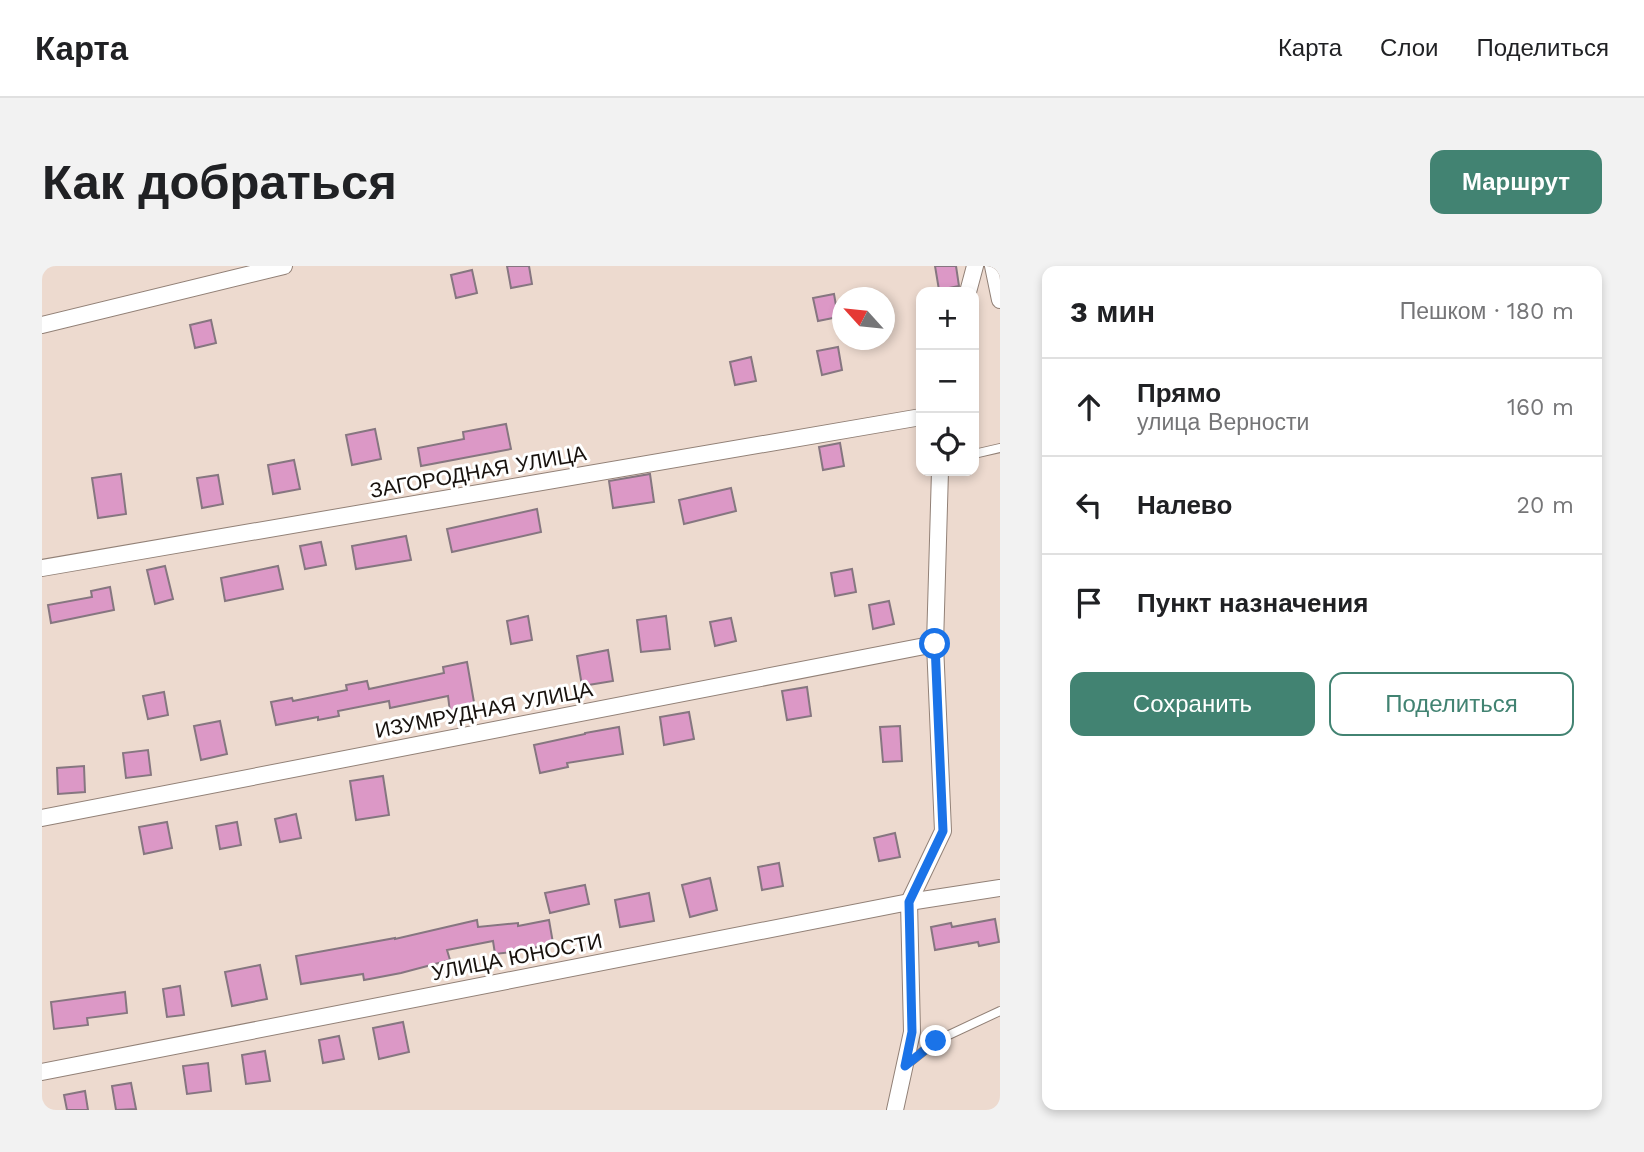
<!DOCTYPE html>
<html lang="ru">
<head>
<meta charset="utf-8">
<style>
	:root { --surface:#fff; --page:#f2f2f2; --text:#202124; --muted:#757577; --line:#e0e0e0; --accent:#428372 }
	body { margin:0; font-family:"Work Sans",sans-serif; background:var(--page); color:var(--text) }
	.controls { position:absolute; right:21px; top:21px; display:grid; overflow:hidden; border-radius:14px; box-shadow:0 4px 10px #0003 }
	.controls button { width:63px; height:63px; display:grid; place-items:center; padding:0; border:0; border-bottom:2px solid var(--line); background:var(--surface); color:var(--text); font:35px sans-serif }
	.compass { position:absolute; left:790px; top:21px; width:63px; height:63px; border-radius:50%; background:var(--surface); box-shadow:0 4px 10px #0003; rotate:297deg }
	.stop { position:absolute; width:21px; height:21px; margin:-16px; border:5px solid #1a73e8; border-radius:50%; background:#fff }
	.stop.end { background:#1a73e8; border-color:#fff; box-shadow:0 2px 7px #0008 }
	.list { margin:0; padding:0; list-style:none }
	h2 { display:flex; justify-content:space-between; align-items:center; height:91px; margin:0; padding:0 28px; font-size:30px }
	h2 small { font-size:23px; font-weight:400; color:var(--muted) }
	.list li { display:grid; grid-template-columns:46px 1fr auto; gap:21px; align-items:center; box-sizing:border-box; height:98px; padding:0 28px; border-top:2px solid var(--line) }
	.list b { display:block; font-size:26px; white-space:nowrap }
	.list p { margin:0; font-size:23px; white-space:nowrap; color:var(--muted) }
	.list em { font-size:23px; font-style:normal; color:var(--muted) }
	.actions { display:flex; gap:14px; padding:21px 28px }
	.actions a { flex:1; padding:16px 0; border:2px solid var(--accent); border-radius:14px; text-align:center; font-size:24px; color:var(--accent) }
	.actions .main { background:var(--accent); color:#fff }
	.icon { flex:none; width:38px; height:38px; fill:none; stroke:currentColor; stroke-width:2; stroke-linecap:round; stroke-linejoin:round }
	.map { position:relative; flex:none; width:958px; height:844px; overflow:hidden; border-radius:14px }
	header { display:flex; align-items:center; gap:42px; box-sizing:border-box; height:98px; padding:0 35px; background:var(--surface); border-bottom:2px solid var(--line) }
	header strong { font-size:33px }
	nav { display:flex; gap:38px; margin-inline-start:auto; font-size:24px }
	.intro { display:flex; align-items:center; justify-content:space-between; box-sizing:border-box; height:168px; padding:0 42px }
	h1 { margin:0; font-size:49px }
	.button { padding:18px 32px; border-radius:14px; background:var(--accent); color:#fff; font-size:24px; font-weight:700 }
	main { display:flex; gap:42px; padding:0 42px }
	aside { flex:1; background:var(--surface); border-radius:14px; box-shadow:0 4px 10px #0003 }
	.map>svg:first-child { display:block }
</style>
</head>
<body>
<header>
<strong>Карта</strong>
<nav><a>Карта</a><a>Слои</a><a>Поделиться</a></nav>
</header>
<div class="intro"><h1>Как добраться</h1><a class="button">Маршрут</a></div>
<main>
<div class="map">
<svg width="958" height="844" viewBox="0 0 958 844">
	<rect width="100%" height="100%" fill="#eddacf"/>
	<!-- building -->
	<g fill="#dc98c6" stroke="#867680" stroke-width="2">
		<path d="M465,0H487L490,18L469,22Z"/>
		<path d="M893,0H914L917,20L897,24Z"/>
		<path d="M430,4L435,27L414,32L409,9Z"/>
		<path d="M792,28L796,51L776,55L771,32Z"/>
		<path d="M169,54L174,77L153,82L148,59Z"/>
		<path d="M796,81L800,104L780,109L775,85Z"/>
		<path d="M709,91L714,115L693,119L688,96Z"/>
		<path d="M464,158L469,183L379,200L376,182L422,173L421,166Z"/>
		<path d="M333,163L339,193L310,199L304,169Z"/>
		<path d="M798,177L802,200L781,204L777,181Z"/>
		<path d="M252,194L258,223L231,228L226,199Z"/>
		<path d="M79,208L84,248L56,252L50,212Z"/>
		<path d="M608,208L612,236L571,242L567,215Z"/>
		<path d="M176,209L181,238L160,242L155,212Z"/>
		<path d="M689,222L694,245L642,258L637,234Z"/>
		<path d="M495,243L499,266L410,286L405,263Z"/>
		<path d="M364,270L369,294L314,303L310,280Z"/>
		<path d="M279,276L284,299L263,303L258,280Z"/>
		<path d="M123,300L131,333L113,338L105,304Z"/>
		<path d="M236,300L241,323L183,335L179,312Z"/>
		<path d="M810,303L814,326L793,330L789,307Z"/>
		<path d="M68,321L72,344L9,357L6,339L50,331L49,325Z"/>
		<path d="M847,335L852,358L831,363L827,339Z"/>
		<path d="M486,350L490,374L469,378L465,355Z"/>
		<path d="M624,350L628,383L599,386L595,354Z"/>
		<path d="M689,352L694,375L673,380L668,356Z"/>
		<path d="M566,384L571,415L540,420L535,390Z"/>
		<path d="M425,396L433,442L408,446L406,430L348,442L347,435L296,445L297,450L276,454V451L234,459L229,436L250,432L251,435L305,424L304,419L325,415L327,423L402,407L401,401Z"/>
		<path d="M765,421L769,450L745,454L740,425Z"/>
		<path d="M122,426L126,449L106,453L101,430Z"/>
		<path d="M647,446L652,473L622,479L618,451Z"/>
		<path d="M178,455L185,488L159,494L152,460Z"/>
		<path d="M858,460L860,495L841,496L838,461Z"/>
		<path d="M577,461L581,488L525,497L526,501L498,507L492,479L543,468V467Z"/>
		<path d="M106,484L109,509L84,512L81,487Z"/>
		<path d="M42,500L43,526L16,528L15,502Z"/>
		<path d="M341,510L347,549L314,554L308,515Z"/>
		<path d="M254,548L259,572L238,576L233,553Z"/>
		<path d="M125,556L130,582L102,588L97,561Z"/>
		<path d="M195,556L199,579L178,583L174,560Z"/>
		<path d="M853,567L858,591L837,595L832,572Z"/>
		<path d="M737,597L741,620L720,624L716,601Z"/>
		<path d="M668,612L675,644L648,651L640,619Z"/>
		<path d="M543,619L547,638L508,647L503,627Z"/>
		<path d="M607,627L612,655L578,661L573,634Z"/>
		<path d="M953,653L957,676L937,680L936,676L893,684L889,661L909,657L910,661Z"/>
		<path d="M435,654L436,661L476,657V660L507,654L511,677L479,685L453,688L451,675L405,684L408,694L359,707L322,714L321,708L259,718L254,690L353,672V673Z"/>
		<path d="M218,699L225,733L190,740L183,706Z"/>
		<path d="M138,720L142,749L125,751L121,723Z"/>
		<path d="M83,726L85,747L45,752L46,759L12,763L9,736Z"/>
		<path d="M361,756L367,786L337,793L331,762Z"/>
		<path d="M297,770L302,793L281,797L277,774Z"/>
		<path d="M223,785L228,815L204,818L200,789Z"/>
		<path d="M166,797L169,825L145,828L141,800Z"/>
		<path d="M89,817L94,843L74,844L70,820Z"/>
		<path d="M43,825L46,844H25L22,829Z"/>
	</g>
	<g fill="none" stroke-linecap="round" stroke-linejoin="round">
		<!-- service casing -->
		<g stroke="#928177" stroke-width="10">
			<g id="service">
				<path d="M932,188L958,182"/>
				<path d="M864,799L894,775L958,745"/>
			</g>
		</g>
		<!-- minor casing -->
		<g stroke="#928177" stroke-width="18">
			<g id="minor">
				<path d="M951,0L958,34"/>
				<path d="M926,26L933,0"/>
				<path d="M0,59L242,0"/>
				<path d="M0,302L879,151"/>
				<path d="M0,552L893,378"/>
				<path d="M0,806L867,636L958,622"/>
				<path d="M853,844L870,766L867,636L901,565L893,378L898,205"/>
			</g>
		</g>
		<!-- service -->
		<use href="#service" stroke="#fff" stroke-width="8"/>
		<!-- minor -->
		<use href="#minor" stroke="#fff" stroke-width="16"/>
	</g>
	<g fill="none" stroke-linecap="round" stroke-linejoin="round">
		<!-- route -->
		<path stroke="#1a73e8" stroke-width="9" d="M893,378L901,565L867,636L870,766L863,800L894,775"/>
	</g>
	<g text-anchor="middle" stroke-width="6" stroke-linejoin="round" paint-order="stroke">
		<!-- street labels -->
		<g font-size="21" fill="#18120e" stroke="#fff">
			<text transform="translate(436 206) rotate(-10)" y="7">ЗАГОРОДНАЯ УЛИЦА</text>
			<text transform="translate(442 444) rotate(-11)" y="7">ИЗУМРУДНАЯ УЛИЦА</text>
			<text transform="translate(475 691) rotate(-11)" y="7">УЛИЦА ЮНОСТИ</text>
		</g>
	</g>
</svg>
<div class="controls">
<button>+</button>
<button>−</button>
<button><svg class="icon" aria-label="locate" viewBox="0 0 24 24"><circle cx="12" cy="12" r="6"/><path d="M12 2v4M12 18v4M2 12h4M18 12h4"/></svg></button>
</div>
<svg class="compass" viewBox="-18 -18 36 36"><path d="M0-13l5 13h-10z" fill="#e53935"/><path d="M0 13l5-13h-10z" fill="#757577"/></svg>
<div class="stop" style="left:893px;top:378px"></div>
<div class="stop end" style="left:894px;top:775px"></div>
</div>
<aside>
<h2>3 мин<small>Пешком · 180 m</small></h2>
<ul class="list">
<li><svg class="icon" aria-label="ahead" viewBox="0 0 24 24"><path d="M12 20V5M6 11l6-6 6 6"/></svg><div><b>Прямо</b><p>улица Верности</p></div><em>160 m</em></li>
<li><svg class="icon" aria-label="left" viewBox="0 0 24 24"><path d="M17 20v-9H6M10 6l-5 5 5 5"/></svg><div><b>Налево</b></div><em>20 m</em></li>
<li><svg class="icon" aria-label="arrive" viewBox="0 0 24 24"><path d="M6 21V4h12l-3 4 3 4H6"/></svg><div><b>Пункт назначения</b></div></li>
</ul>
<div class="actions"><a class="main">Сохранить</a><a>Поделиться</a></div>
</aside>
</main>
</body>
</html>
